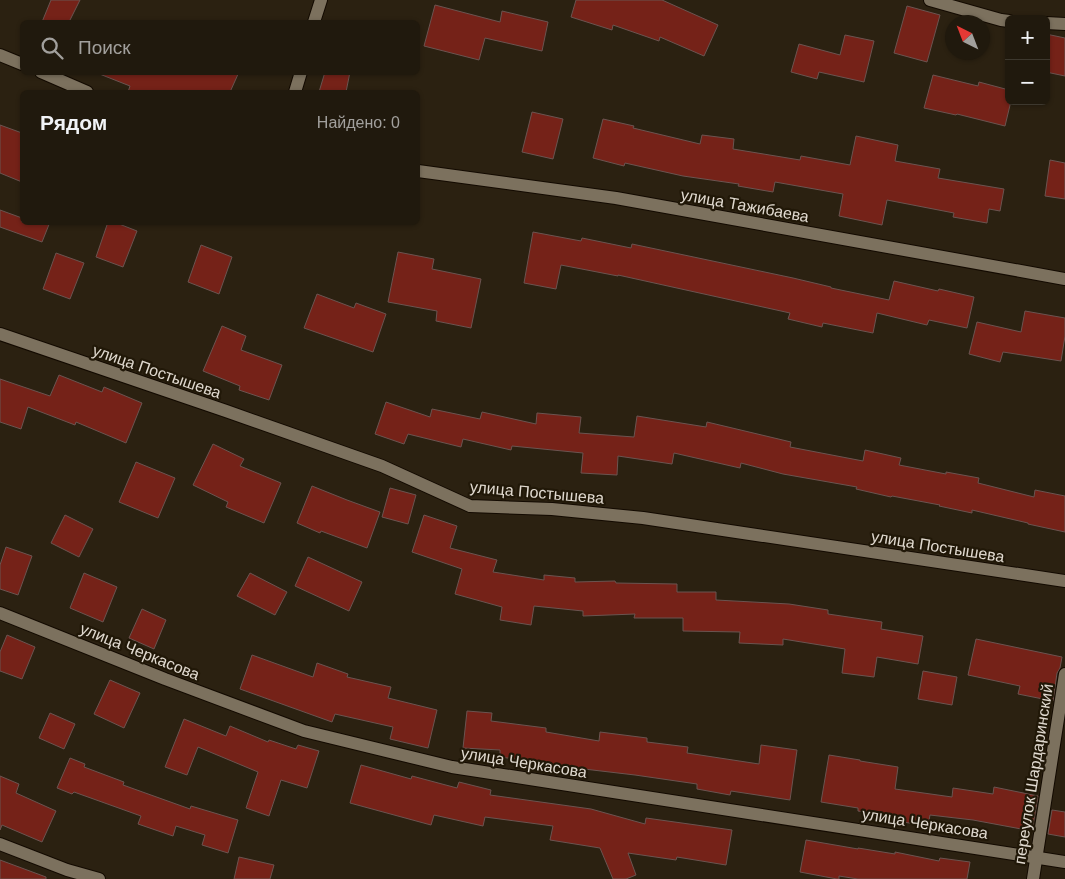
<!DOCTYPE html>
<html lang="ru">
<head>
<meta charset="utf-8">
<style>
	:root { --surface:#20190d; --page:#282216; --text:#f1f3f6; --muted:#a2a09d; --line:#3d382e }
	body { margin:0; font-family:Arial,sans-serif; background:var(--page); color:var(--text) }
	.controls { position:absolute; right:15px; top:15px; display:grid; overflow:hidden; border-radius:8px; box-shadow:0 1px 4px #0004 }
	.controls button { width:45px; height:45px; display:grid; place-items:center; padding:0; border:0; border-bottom:1px solid var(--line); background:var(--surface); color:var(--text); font:25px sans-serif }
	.compass { position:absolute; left:945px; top:15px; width:45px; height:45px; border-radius:50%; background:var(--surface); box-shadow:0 1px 4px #0004; rotate:318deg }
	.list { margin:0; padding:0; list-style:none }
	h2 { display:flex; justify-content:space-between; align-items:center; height:65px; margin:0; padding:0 20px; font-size:21px }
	h2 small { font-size:16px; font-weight:400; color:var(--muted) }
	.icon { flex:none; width:28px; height:28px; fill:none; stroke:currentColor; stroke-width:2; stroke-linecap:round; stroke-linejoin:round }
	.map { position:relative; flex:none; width:1065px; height:879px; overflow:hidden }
	.search { position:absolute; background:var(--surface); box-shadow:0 1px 4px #0004; left:20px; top:20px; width:400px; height:55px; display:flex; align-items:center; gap:12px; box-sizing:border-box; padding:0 18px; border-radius:8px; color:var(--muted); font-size:19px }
	.panel { position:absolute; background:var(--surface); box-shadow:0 1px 4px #0004; left:20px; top:90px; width:400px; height:135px; border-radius:8px }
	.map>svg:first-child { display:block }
</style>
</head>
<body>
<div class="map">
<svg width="1065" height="879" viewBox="0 0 1065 879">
	<rect width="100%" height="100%" fill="#2b2111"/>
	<!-- building -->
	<g fill="#752218" stroke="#6b5450">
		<path d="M51,0H80L69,22H42Z"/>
		<path d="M576,0H662L718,25L704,56L660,37L659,41L613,25L612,30L571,17Z"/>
		<path d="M435,5L500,22L502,11L548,22L542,51L485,38L479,60L424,46Z"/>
		<path d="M907,6L940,15L927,62L894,53Z"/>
		<path d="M1046,34L1065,38V76L1046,72Z"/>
		<path d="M845,35L874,41L864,82L819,72L817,79L791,72L799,44L840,55Z"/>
		<path d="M239,72L230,92H128L130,86L97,73Z"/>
		<path d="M325,72H350L346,92H319Z"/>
		<path d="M933,75L978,86L979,82L1009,90V101H1011L1005,126L957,114L956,115L924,108Z"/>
		<path d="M532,112L563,119L553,159L522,152Z"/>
		<path d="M603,119L634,126L633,128L700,144L702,135L734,139L733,149L800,160L801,156L850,165L856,136L898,145L895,161L940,169L938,178L1004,189L1000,211L989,209L987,223L953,217L954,213L887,200L882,225L839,216L843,194L775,182L773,192L738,186L739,184L683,176L625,163L624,166L593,158Z"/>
		<path d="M0,125L22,133V182L0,173Z"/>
		<path d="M1050,160L1065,163V199L1045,196Z"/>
		<path d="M0,210L22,218V222H50L42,242L0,227Z"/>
		<path d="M108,222H114L137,231L123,267L96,257Z"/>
		<path d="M533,232L581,241L582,238L631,248L632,244L793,278L831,287V288L889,300L894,281L938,291L939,289L974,297L967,328L929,320L927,325L877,313L873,333L823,323L822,327L788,319L790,313L618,275V276L561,265L556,289L524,283Z"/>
		<path d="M201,245L232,257L219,294L188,282Z"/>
		<path d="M398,252L434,259L432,269L481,279L471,328L436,321L437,311L388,302Z"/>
		<path d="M56,253L84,263L70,299L43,289Z"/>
		<path d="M317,294L354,308L356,303L386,314L373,352L304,328Z"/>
		<path d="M1025,311L1065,318V336L1061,361L1003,352L1000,362L969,354L977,322L1021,332Z"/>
		<path d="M222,326L246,336L241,350L282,365L269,400L239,390L240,386L203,371Z"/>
		<path d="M59,375L102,392L104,387L142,403L126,443L76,422L75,425L28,407L21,429L0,422V379L50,396Z"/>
		<path d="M386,402L430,417L432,409L480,419L482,412L536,424L537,413L581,417L579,433L634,437L637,416L706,427L707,422L791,442L790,447L863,461L865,450L901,458L899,465L946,474V472L979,478L978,483L1034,497L1035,490L1065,496V532L1028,524V523L972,510V513L939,506L940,505L892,496L891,497L856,489L857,487L783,474L741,463L740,468L674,453L672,464L618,456L617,475L581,473L583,453L512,446L511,450L463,439L461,447L408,434L404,444L375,434Z"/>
		<path d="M213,444L244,459L240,466L281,483L264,523L226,507L228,502L193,485Z"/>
		<path d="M136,462L175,478L158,518L119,502Z"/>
		<path d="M312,486L347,500L380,512L367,548L321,531L320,533L297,523Z"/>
		<path d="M390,488L416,495L408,524L382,517Z"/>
		<path d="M65,515L93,529L79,557L51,543Z"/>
		<path d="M424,515L457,526L450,548L497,560L493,572L544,580V575L575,578V582L615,581L616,583L677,584V592H716V600L789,604L828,610V614L882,622L881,629L923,636L918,664L877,657L874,677L842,673L845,649L783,639V645L739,643L740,632L683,631V618H634L635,614L583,616V611L534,606L531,625L500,620L502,607L455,594L462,569L412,552Z"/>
		<path d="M6,547L32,556L18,595L0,589V565Z"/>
		<path d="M308,557L362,582L349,611L295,586Z"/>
		<path d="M84,573L117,587L103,622L70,608Z"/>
		<path d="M250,573L287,592L275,615L237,596Z"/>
		<path d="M142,609L166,620L154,649L129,638Z"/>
		<path d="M7,635L35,647L22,679L0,671V652Z"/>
		<path d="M976,639L1062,657L1060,668L1057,673L1053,701L1018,694L1020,686L968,675Z"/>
		<path d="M252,655L313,677L317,663L348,674L347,677L391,687L388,698L437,710L428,748L390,739L393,727L335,714L332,722L240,689Z"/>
		<path d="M923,671L957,677L952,705L918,699Z"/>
		<path d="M110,680L140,693L124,728L94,714Z"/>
		<path d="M467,711L492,713L491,721L546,728V732L599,741L600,732L647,738V742L688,747L687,753L759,764L761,745L797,750L790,800L731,791L730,795L697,789V784L635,775L584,769V770L545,764V763L500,757V750L463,748Z"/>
		<path d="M50,713L75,724L64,749L39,738Z"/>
		<path d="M184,719L226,736L230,726L268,742L269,740L296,749L298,745L319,751L307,788L281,780L269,816L246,808L258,772L198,747L187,775L165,767Z"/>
		<path d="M829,755L860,760V761L898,767L895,789L952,797L953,788L993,794L994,787L1038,796L1032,831L973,820L930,815L928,826L903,822L904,818L858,811V808L821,802Z"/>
		<path d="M70,758L85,764L84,767L124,782L123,785L190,809L191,806L238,820L228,853L202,845L205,835L176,826L173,836L138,824L141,816L74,792L72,794L57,788Z"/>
		<path d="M361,765L411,779L412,776L457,788L459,782L491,790L490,795L591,809L645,824L646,818L732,830L726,865L677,857L676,860L628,853L636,875L626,879H613L600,848L550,840L553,826L485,817L483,826L434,815L431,825L350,803Z"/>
		<path d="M0,776L19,784L16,793L56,811L42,842L2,825L0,830Z"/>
		<path d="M1052,810L1065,812V837L1048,834Z"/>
		<path d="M806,840L858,849V848L895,854V852L939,861L940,858L970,862L967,879H858L839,876V879H837L800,872Z"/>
		<path d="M239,857L274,865L270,879H234Z"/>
		<path d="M0,860L46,877V879H0Z"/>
	</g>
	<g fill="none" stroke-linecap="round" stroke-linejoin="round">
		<!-- minor casing -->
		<g stroke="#130a00" stroke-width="14">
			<g id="minor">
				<path d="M930,0L1001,20L1009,21"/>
				<path d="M314,22L321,0"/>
				<path d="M1046,23L1065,24"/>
				<path d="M0,55L22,64"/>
				<path d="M41,72L87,92"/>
				<path d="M295,92L301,72"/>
				<path d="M418,171L616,198L1065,279"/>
				<path d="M0,334L226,411L382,466L470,506L552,509L643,518L1065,581"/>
				<path d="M0,613L165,679L304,731L452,767L1065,862"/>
				<path d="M0,844L67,870L99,879"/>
				<path d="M1033,879L1065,674"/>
			</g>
		</g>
		<!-- minor -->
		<use href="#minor" stroke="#7c715e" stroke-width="12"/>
	</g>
	<g text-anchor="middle" stroke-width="4.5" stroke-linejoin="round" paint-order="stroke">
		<!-- street labels -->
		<g font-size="16" fill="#e0d9cf" stroke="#211808">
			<text transform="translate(745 205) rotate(10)" y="6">улица Тажибаева</text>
			<text transform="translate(157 371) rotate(19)" y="6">улица Постышева</text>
			<text transform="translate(537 492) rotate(5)" y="6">улица Постышева</text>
			<text transform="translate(938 546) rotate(9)" y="6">улица Постышева</text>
			<text transform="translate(140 651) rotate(22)" y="6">улица Черкасова</text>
			<text transform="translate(524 762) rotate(9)" y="6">улица Черкасова</text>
			<text transform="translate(1033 774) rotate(-81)" y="6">переулок Шардаринский</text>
			<text transform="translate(925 823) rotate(9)" y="6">улица Черкасова</text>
		</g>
	</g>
</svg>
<div class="controls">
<button>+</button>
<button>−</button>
</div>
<svg class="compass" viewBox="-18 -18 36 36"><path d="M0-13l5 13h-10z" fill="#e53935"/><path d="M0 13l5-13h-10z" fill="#a2a09d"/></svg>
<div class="search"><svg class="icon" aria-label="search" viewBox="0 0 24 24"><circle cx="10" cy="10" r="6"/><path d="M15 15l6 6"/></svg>Поиск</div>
<section class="panel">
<h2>Рядом<small>Найдено: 0</small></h2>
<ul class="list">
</ul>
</section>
</div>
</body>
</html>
